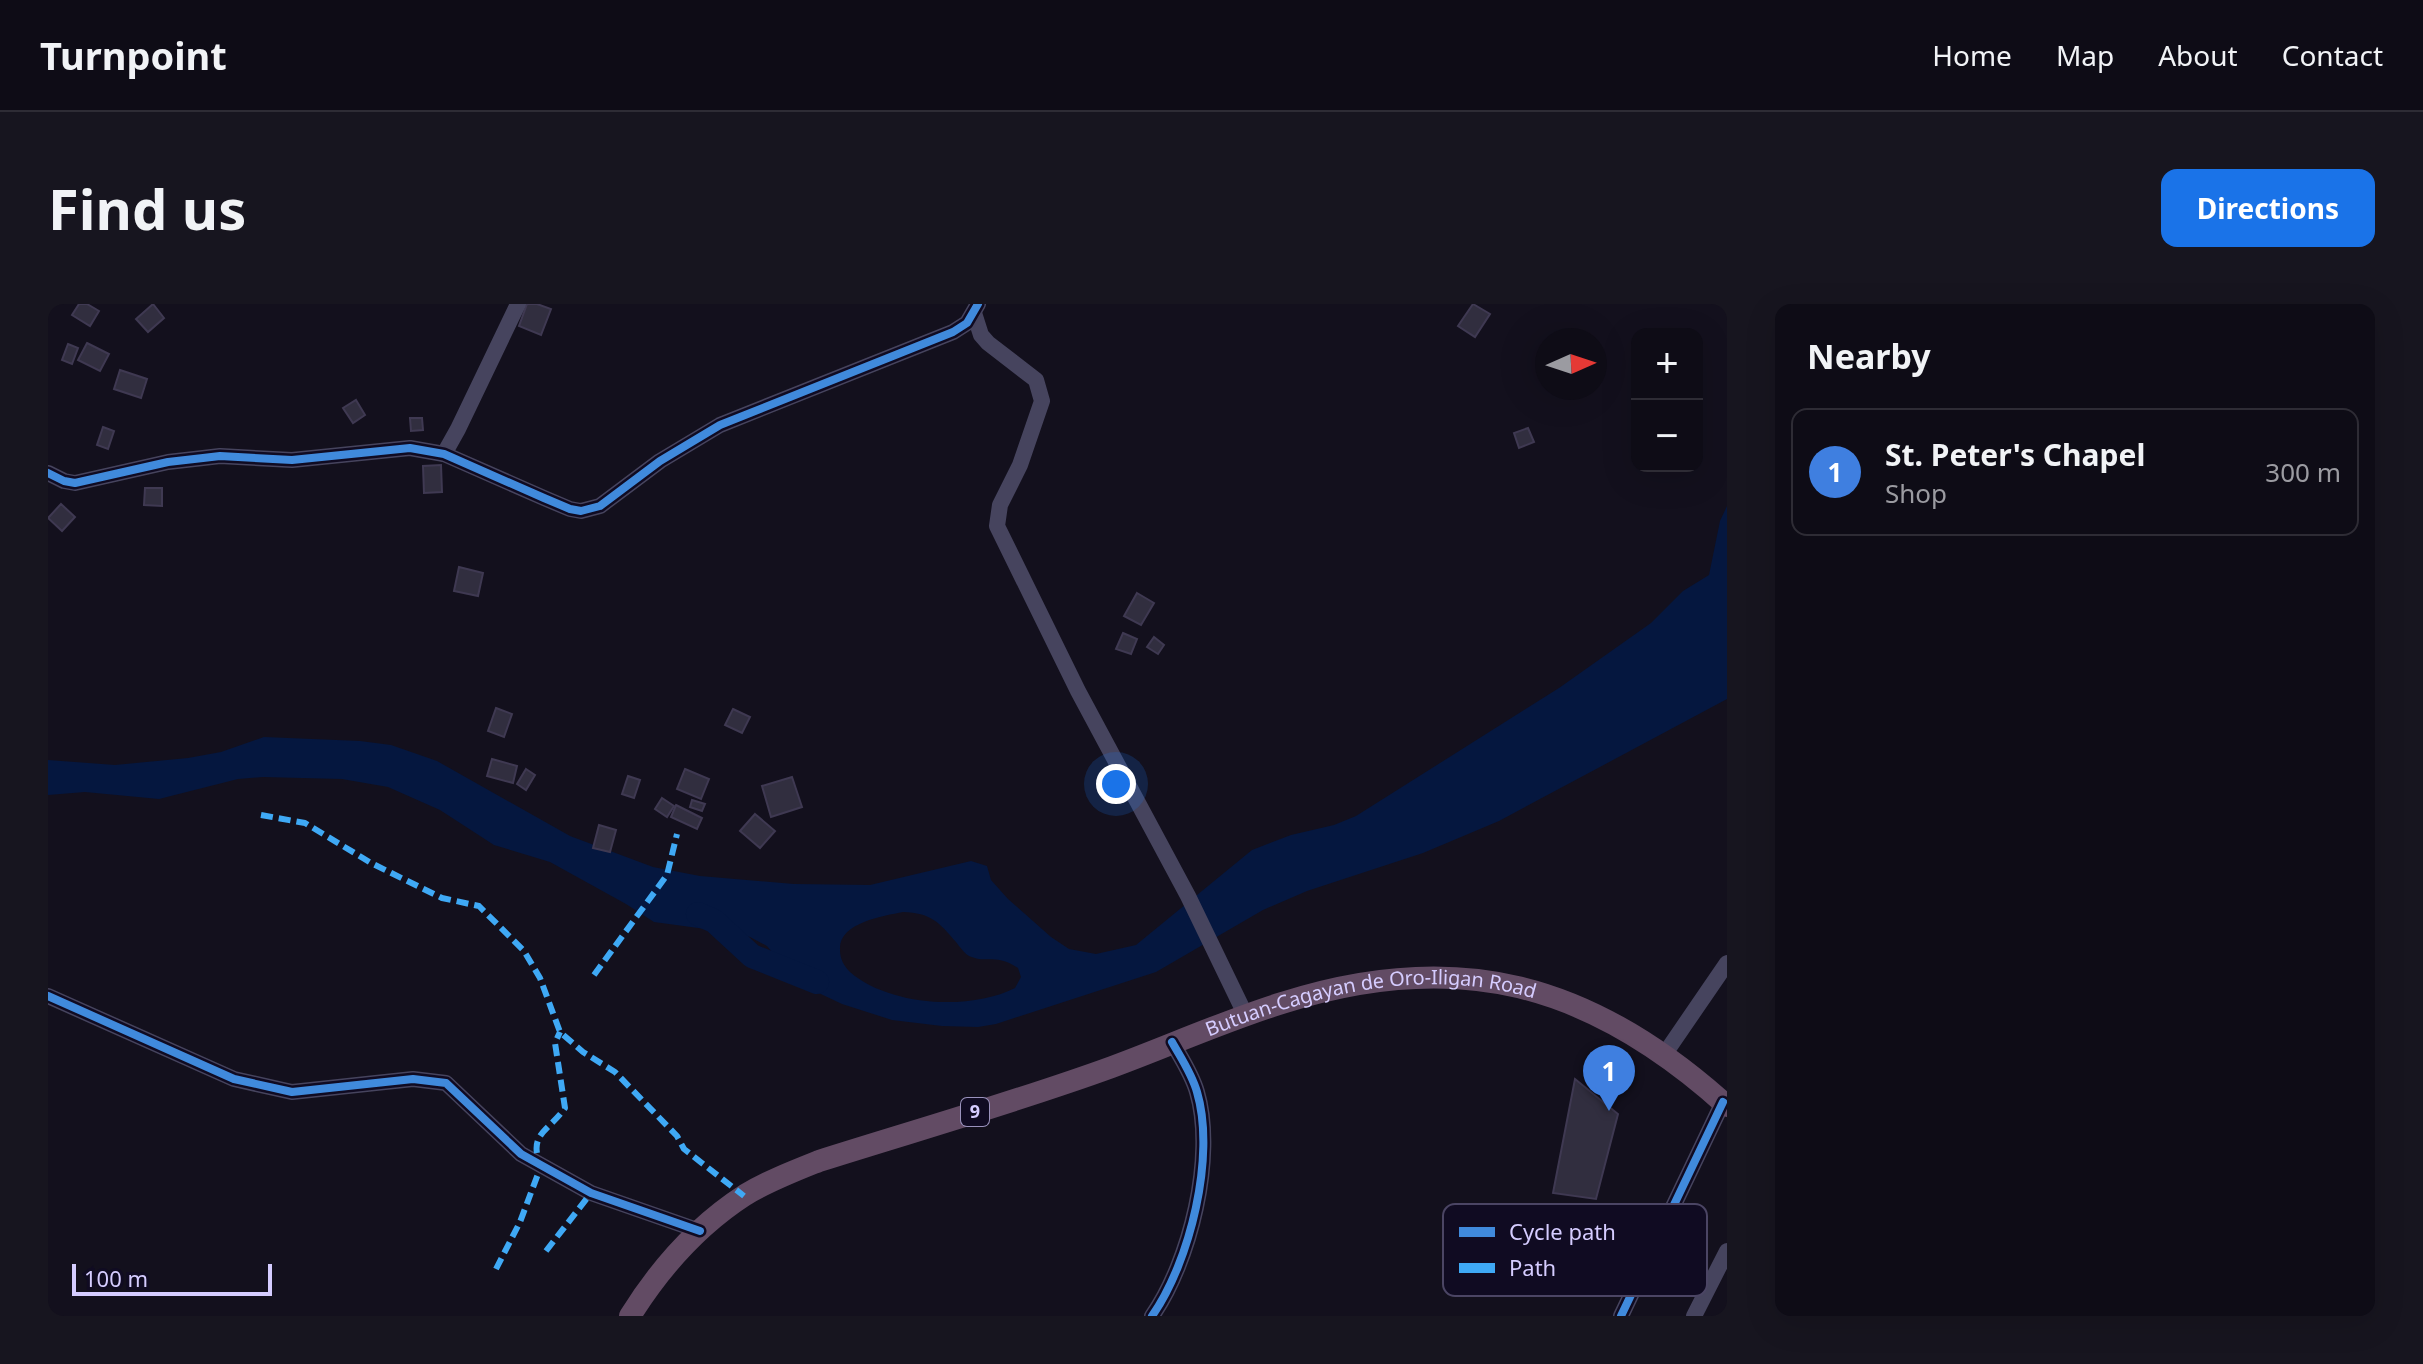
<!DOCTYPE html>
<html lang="en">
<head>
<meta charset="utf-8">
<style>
	:root { --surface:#0e0c16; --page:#17151f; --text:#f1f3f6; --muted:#9b9ba1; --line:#2e2c35; --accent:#1a73e8 }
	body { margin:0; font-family:"Noto Sans",sans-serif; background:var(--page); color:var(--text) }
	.controls { position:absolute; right:24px; top:24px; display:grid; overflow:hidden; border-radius:16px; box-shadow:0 8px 32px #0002 }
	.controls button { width:72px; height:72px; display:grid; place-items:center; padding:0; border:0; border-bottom:2px solid var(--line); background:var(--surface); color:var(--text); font:40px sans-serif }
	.compass { position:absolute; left:1487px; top:24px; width:72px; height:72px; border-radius:50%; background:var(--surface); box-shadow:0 8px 32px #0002; rotate:87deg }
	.scale { position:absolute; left:24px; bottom:20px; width:200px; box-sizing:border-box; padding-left:8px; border:4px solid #d5ccff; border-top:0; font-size:22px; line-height:28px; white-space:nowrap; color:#d5ccff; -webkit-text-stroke:6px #100b22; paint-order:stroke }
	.you { position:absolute; left:1068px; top:480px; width:28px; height:28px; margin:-20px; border:6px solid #fff; border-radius:50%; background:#1a73e8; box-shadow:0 0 0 12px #1a73e833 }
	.badge { display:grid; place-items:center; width:52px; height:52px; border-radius:50%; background:var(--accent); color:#fff; font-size:26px; font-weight:700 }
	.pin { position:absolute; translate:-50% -66px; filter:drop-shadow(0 2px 4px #0008) }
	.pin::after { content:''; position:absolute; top:42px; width:28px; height:24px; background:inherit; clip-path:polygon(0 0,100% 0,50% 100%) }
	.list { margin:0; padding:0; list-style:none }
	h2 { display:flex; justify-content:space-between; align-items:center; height:104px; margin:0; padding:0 32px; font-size:34px }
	h2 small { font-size:26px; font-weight:400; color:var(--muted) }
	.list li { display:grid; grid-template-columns:52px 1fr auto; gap:24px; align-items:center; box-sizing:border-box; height:128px; margin:0 16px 16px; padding:0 16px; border:2px solid var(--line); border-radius:16px }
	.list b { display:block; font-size:30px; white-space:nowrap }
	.list p { margin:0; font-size:26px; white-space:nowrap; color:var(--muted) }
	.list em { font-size:26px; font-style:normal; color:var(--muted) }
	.map { position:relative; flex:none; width:1679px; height:1012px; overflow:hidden; border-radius:16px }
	header { display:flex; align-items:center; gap:48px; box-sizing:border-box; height:112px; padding:0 40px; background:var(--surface); border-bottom:2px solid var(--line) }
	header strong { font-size:38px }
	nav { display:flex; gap:44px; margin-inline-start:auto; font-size:28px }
	.intro { display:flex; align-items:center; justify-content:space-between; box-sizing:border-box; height:192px; padding:0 48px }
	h1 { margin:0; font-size:56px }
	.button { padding:20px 36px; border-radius:16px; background:var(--accent); color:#fff; font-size:28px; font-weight:700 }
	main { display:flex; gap:48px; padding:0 48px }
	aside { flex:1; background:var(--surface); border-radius:16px; box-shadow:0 8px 32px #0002 }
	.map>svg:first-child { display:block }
</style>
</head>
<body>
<header>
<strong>Turnpoint</strong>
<nav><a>Home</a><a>Map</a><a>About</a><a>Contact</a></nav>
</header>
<div class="intro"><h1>Find us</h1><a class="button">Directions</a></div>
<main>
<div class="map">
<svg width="1679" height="1012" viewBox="0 0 1679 1012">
	<rect width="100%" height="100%" fill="#13101d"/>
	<!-- water -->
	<path fill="#05173f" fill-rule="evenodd" d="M1679,202V395L1451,517L1375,549L1259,587L1215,606L1108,668L948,720L930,723L894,722L844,716L794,700L758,683L743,671L719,642L702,633L687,629L606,618L578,600L502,558L446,541L392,506L340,483L294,475L215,473L190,475L111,495L37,488L0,491V456L67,461L140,454L173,448L216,433L312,437L343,441L389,457L522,532L605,563L652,572L746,580L822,581L923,557L939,562L943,576L960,595L1003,633L1021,645L1048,650L1088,641L1204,546L1243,531L1286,521L1308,512L1511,384L1603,319L1635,287L1661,271L1672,217ZM855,608C883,609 891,618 908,638C912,643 916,649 921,652C939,660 947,649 970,664L973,673L967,684C922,707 841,702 802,668C796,662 792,655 792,646C790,619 835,612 855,608Z"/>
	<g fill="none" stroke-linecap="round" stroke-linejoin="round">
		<!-- river -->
		<path stroke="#05173f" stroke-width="24" d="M650,610L666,617L704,652L769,678"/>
	</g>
	<!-- building -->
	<g fill="#312e3f" stroke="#3f3952" stroke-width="2">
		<path d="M31,0H39L51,7L42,22L24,11Z"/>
		<path d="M105,0L116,14L100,28L88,15Z"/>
		<path d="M479,0H489L503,5L493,31L471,22Z"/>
		<path d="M1425,0L1442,10L1427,33L1410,22Z"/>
		<path d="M39,39L61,50L52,67L30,56Z"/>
		<path d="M20,40L30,44L24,60L14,56Z"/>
		<path d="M72,66L99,75L93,94L66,85Z"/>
		<path d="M308,96L317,111L305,119L295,104Z"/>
		<path d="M362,114H374L375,126L363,127Z"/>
		<path d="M55,123L66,127L60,145L49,141Z"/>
		<path d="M1480,124L1486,138L1471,144L1466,129Z"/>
		<path d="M393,161L394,188L376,189L375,162Z"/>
		<path d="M97,184H114V202L96,201Z"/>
		<path d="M13,200L27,213L14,227L0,214Z"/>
		<path d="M411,263L435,269L430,292L406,287Z"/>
		<path d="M1089,289L1106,299L1093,321L1076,312Z"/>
		<path d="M1075,329L1089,335L1083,350L1068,345Z"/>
		<path d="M1106,333L1116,341L1110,350L1099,343Z"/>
		<path d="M448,404L464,410L456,433L440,427Z"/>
		<path d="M685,405L702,413L694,429L677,421Z"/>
		<path d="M444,455L469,462L465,479L439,472Z"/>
		<path d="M478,465L487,471L478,486L469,480Z"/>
		<path d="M637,465L661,475L653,495L629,485Z"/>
		<path d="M580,472L592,476L586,494L574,490Z"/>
		<path d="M744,473L754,503L723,513L714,482Z"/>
		<path d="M614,494L626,502L619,513L607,505Z"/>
		<path d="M644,496L657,500L654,507L642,503Z"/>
		<path d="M628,501L654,514L649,525L623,513Z"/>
		<path d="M707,510L727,527L712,544L692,527Z"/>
		<path d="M551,521L568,526L562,548L545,544Z"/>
		<path d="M1527,775L1570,810L1548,895L1505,889Z"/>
	</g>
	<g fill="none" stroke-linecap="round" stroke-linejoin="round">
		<!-- minor -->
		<g stroke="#46445e" stroke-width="16">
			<path d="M926,9L933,31L940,39L988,76L994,97L972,161L952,201L949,222L1030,387L1140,592L1198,712"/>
			<path d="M396,150L410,125L470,0"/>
			<path d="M0,169L16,177L27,179L120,158L155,154L172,152L244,156L362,144L396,150L496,194L522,205L533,207L552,202L612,157L672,121L905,28L919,19L930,0"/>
			<path d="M0,692L186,775L244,788L365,775L398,779L473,850L543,889L652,927"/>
			<path d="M1616,751L1679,659"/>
			<path d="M1104,1012C1142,958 1168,852 1149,788C1144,770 1133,754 1124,738"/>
			<path d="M1573,1012L1675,798"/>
			<path d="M1646,1012L1679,947"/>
		</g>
		<!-- highway -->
		<path stroke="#624b64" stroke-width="22" id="s1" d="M582,1012C612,964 649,922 697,891C720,877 746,867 771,857C869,826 968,798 1064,763C1121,742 1176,717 1234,699C1410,643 1543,679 1679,802"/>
		<!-- quiet -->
		<g stroke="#3fa9f5" stroke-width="6" stroke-dasharray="12 6" stroke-linecap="butt">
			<path d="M213,511L257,519L323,559L394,594L431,602L476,647L492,674L512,728L535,748L567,768L629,832L636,845L696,892"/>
			<path d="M546,671L619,571L629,530"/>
			<path d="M498,947L543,889"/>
			<path d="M448,965L472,918L493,862C479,830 501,827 517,804L507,739L512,728"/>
		</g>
		<!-- cycleway casing -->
		<g stroke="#100b22" stroke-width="13">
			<g id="cycleway">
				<path d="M0,169L16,177L27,179L120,158L155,154L172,152L244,156L362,144L396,150L496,194L522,205L533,207L552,202L612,157L672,121L905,28L919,19L930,0"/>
				<path d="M0,692L186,775L244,788L365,775L398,779L473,850L543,889L652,927"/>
				<path d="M1104,1012C1142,958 1168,852 1149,788C1144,770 1133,754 1124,738"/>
				<path d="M1573,1012L1675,798"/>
			</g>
		</g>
		<!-- cycleway -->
		<use href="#cycleway" stroke="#408adc" stroke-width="8"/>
	</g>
	<g text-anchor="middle" stroke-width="6" stroke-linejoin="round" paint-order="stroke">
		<!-- shield labels -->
		<rect fill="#100b22" stroke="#9a92bd" stroke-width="2" x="913" y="794" width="28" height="28" rx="6"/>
		<g font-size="18" font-weight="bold" fill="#d5ccff">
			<text x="927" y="814">9</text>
		</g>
		<!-- street labels -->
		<g font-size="20" fill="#d5ccff" stroke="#100b22">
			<text dy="7" stroke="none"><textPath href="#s1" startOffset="828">Butuan-Cagayan de Oro-Iligan Road</textPath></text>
		</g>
	</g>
	<!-- legend -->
	<rect x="1395" y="900" width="264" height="92" rx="12" fill="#100b22" stroke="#4b4564" stroke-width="2"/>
	<rect x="1411" y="923" width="36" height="10" fill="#408adc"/>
	<rect x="1411" y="959" width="36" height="10" fill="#3fa9f5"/>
	<g font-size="22" fill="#d5ccff">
		<text x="1461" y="936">Cycle path</text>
		<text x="1461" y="972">Path</text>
	</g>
</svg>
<div class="controls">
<button>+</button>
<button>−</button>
</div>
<svg class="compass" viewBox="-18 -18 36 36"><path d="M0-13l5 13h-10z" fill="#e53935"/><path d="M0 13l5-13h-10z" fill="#9b9ba1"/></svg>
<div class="scale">100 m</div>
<div class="you"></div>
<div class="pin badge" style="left:1561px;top:807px;background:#3f7fe0">1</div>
</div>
<aside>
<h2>Nearby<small></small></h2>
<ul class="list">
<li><span class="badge" style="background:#3f7fe0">1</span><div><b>St. Peter's Chapel</b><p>Shop</p></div><em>300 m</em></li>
</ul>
</aside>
</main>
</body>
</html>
